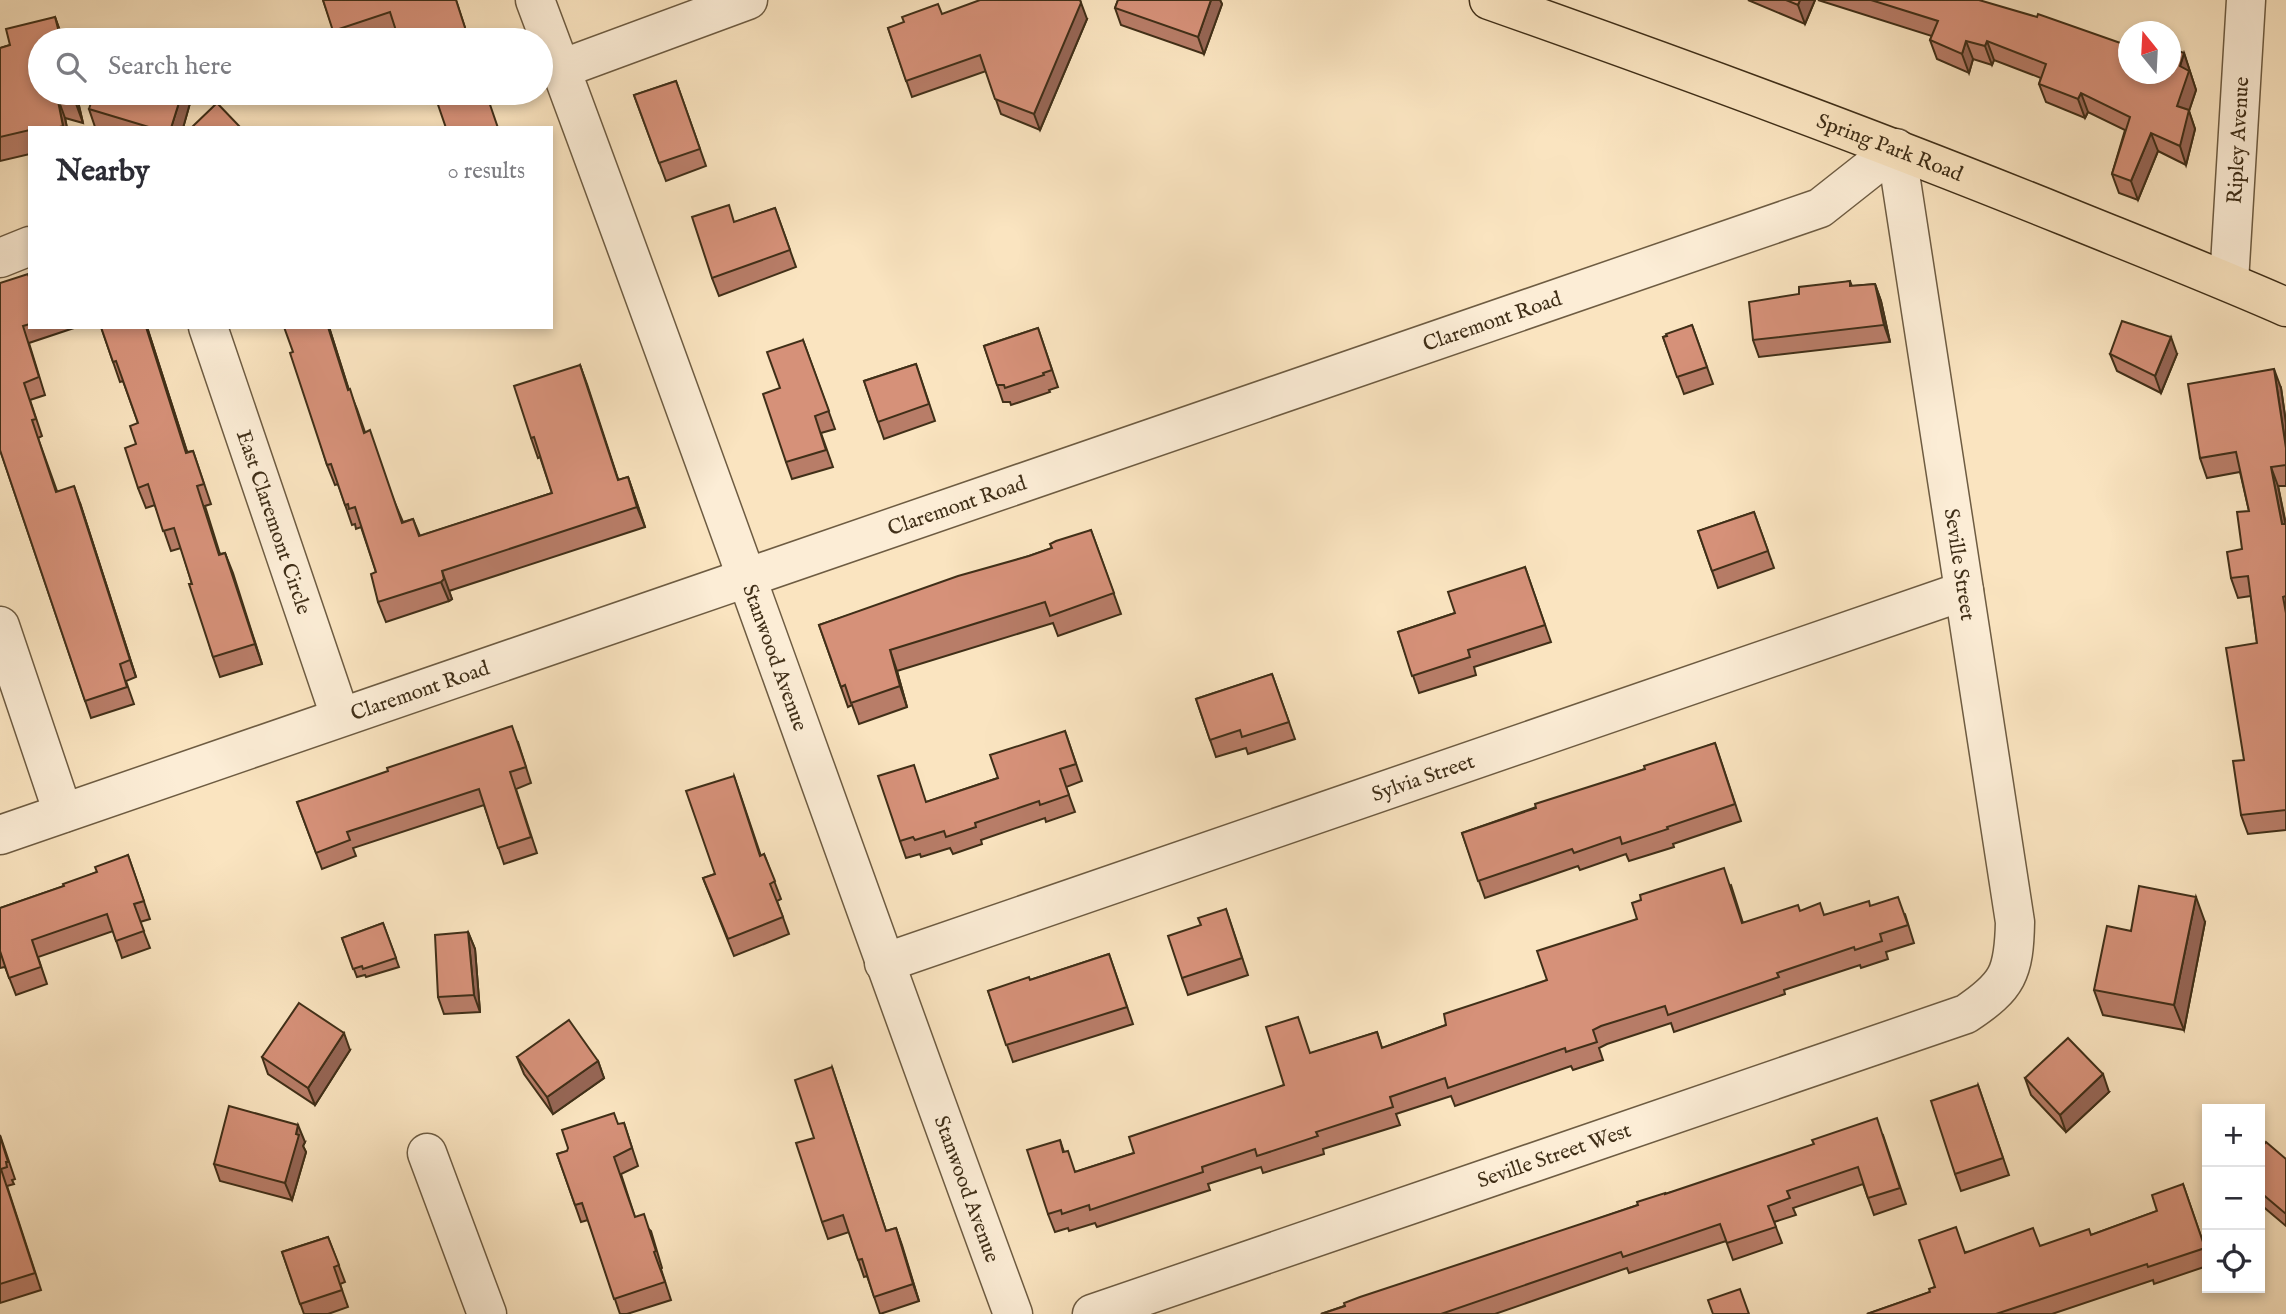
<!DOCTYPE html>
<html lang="en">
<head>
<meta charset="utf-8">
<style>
	:root { --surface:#fff; --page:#f7f7f7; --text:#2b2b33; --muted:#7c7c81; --line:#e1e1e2 }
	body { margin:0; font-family:"IM FELL English",serif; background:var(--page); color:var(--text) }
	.controls { position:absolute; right:21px; bottom:21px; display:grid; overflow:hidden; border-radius:0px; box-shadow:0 4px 10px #0003 }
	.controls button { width:63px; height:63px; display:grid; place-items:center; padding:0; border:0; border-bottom:2px solid var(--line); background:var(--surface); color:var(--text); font:35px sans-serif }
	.compass { position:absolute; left:2118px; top:21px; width:63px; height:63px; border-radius:50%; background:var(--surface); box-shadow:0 4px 10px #0003; rotate:342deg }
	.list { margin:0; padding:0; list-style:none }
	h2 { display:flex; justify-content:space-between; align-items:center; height:91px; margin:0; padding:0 28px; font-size:30px }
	h2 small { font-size:23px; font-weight:400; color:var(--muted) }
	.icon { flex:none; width:38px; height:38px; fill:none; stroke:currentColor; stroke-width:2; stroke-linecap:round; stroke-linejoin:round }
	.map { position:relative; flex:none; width:2286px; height:1314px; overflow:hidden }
	.search { position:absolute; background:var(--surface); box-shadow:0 4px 10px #0003; left:28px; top:28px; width:525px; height:77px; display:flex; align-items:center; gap:18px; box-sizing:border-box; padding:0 24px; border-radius:38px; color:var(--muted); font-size:26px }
	.panel { position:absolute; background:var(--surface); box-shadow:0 4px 10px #0003; left:28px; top:126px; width:525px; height:203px; border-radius:0px }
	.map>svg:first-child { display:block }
</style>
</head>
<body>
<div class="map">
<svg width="2286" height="1314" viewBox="0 0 2286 1314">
	<rect width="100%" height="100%" fill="#fae4c0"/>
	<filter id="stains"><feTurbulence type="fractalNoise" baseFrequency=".00286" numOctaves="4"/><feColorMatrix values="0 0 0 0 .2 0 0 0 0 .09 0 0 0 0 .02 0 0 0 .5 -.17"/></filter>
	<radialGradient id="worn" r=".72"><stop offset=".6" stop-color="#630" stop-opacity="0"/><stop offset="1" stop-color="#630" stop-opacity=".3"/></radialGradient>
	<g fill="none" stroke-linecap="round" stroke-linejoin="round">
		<!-- minor casing -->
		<g stroke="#6e5c42" stroke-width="41">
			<g id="minor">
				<path id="s1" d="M535,0C699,436 852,877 1013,1314"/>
				<path d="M561,69L748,0"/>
				<path d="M0,258L30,246"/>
				<path id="s2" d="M2229,282L2246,0"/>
				<path id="s3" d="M208,327L340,716"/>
				<path d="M0,626L63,813"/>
				<path id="s4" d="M0,835L1820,208L1896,148L2015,922C2014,973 2008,986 1966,1014L1092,1314"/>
				<path id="s5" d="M884,963L1964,591"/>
				<path d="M427,1153L487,1314"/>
			</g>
		</g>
		<!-- major casing -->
		<g stroke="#402f18" stroke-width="41">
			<g id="major">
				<path id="s6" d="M1489,0C1682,68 1875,139 2065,216C2139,246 2213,275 2286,307"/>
			</g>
		</g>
		<!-- minor -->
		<use href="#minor" stroke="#fcedd6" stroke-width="38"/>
		<!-- major -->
		<use href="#major" stroke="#fae4c0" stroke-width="38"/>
	</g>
	<!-- wall -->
	<g fill="#b87d68" stroke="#402f18" stroke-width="2">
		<path d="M323,0H456L469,40H399L395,29L362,40H337Z"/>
		<path d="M1118,0H1220L1222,4L1204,54L1121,25L1115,8Z"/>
		<path d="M1748,0H1815L1805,24Z"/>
		<path d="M1818,0H1979L2129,74L2184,53L2196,90L2189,111L2195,129L2186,165L2158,151L2138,200L2119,193L2112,174L2125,130L2088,112L2085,118L2046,102L2039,84L2041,78L1994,60L1992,65L1973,59L1969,73L1937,59L1930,40L1932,36Z"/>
		<path d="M942,14L1087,19L1040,130L1001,114L986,71L912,97L888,28Z"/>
		<path d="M55,17L63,40H40L76,93L83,123L65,118L67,128H30V154L0,161V48L10,45Z"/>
		<path d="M676,81L706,166L666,181L634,95Z"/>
		<path d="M192,96L183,128H99L95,127L89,109Z"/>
		<path d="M775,208L796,267L719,296L712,278L735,222Z"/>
		<path d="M30,279V327H77L29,343L45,395L30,400L42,436L38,438L57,491L80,503L136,677L126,681L134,704L91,718L0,450Z"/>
		<path d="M1850,281L1852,286L1875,284L1881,301L1890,342L1759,357L1753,340L1799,294Z"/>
		<path d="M1692,325L1713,384L1684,394L1663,337Z"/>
		<path d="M101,327H147L187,452L193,451L211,504L205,506L220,554L225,553L262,664L220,677L213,657L192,584L181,548L171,551L155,505L146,508L138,488L136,444L138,423L123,381L120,382Z"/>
		<path d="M329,327L349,390L357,409L365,432L403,522L413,519L420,536L552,493L540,457L538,458L531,438L580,365L618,480L628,477L645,527L449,591L452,599L449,601L386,622L378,602L376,572L361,527L356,529L355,524L352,525L338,484L335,485L327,465L293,352Z"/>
		<path d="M1038,328L1058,387L1049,390L1050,392L1011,405L1010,402H1003L984,346Z"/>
		<path d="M803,340L835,429L821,433L833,467L792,479L786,462L780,388Z"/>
		<path d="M2110,354H2177L2161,393L2117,371Z"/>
		<path d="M916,364L935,421L884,439L864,381Z"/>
		<path d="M2281,388L2286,423V486H2278L2286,524V830L2248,834L2241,815L2244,760L2257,643L2251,596L2238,598L2231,578L2242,549L2249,511L2240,472L2207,478L2200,458Z"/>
		<path d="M1754,512L1774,568L1718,588L1698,531Z"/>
		<path d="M1091,530L1121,614L1058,636L1053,623L897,671L907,707L859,724L852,705L848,707L819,625L1029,556L1052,548Z"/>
		<path d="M1525,567L1551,642L1474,667L1476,675L1419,693L1398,632L1455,613Z"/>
		<path d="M1272,674L1295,739L1248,754L1246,748L1216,757L1196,699Z"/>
		<path d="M1065,731L1082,781L1066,787L1075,812L1046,822L1045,818L981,840L982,844L953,854L950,848L921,857L920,854L906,858L900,841L926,802L998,778Z"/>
		<path d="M518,742L531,783L516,789L537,853L504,864L484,805L353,848L356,856L322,869L297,802Z"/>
		<path d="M1715,743L1741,821L1673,844L1674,847L1629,861L1626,854L1580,870L1578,866L1485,898L1462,833L1645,769Z"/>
		<path d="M734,776L761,856L764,854L781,899L777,901L789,934L734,956L703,878L715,874Z"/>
		<path d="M128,855L150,919L140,922L150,948L122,958L113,931L38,957L47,984L16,995L5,967L0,968V908L64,886L97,872Z"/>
		<path d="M1731,885L1743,923L1800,911L1824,915L1871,906L1905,914L1914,943L1886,952L1888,959L1861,968L1860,965L1784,990L1785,994L1674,1032L1671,1023L1607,1044L1599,1048L1603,1060L1573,1070L1571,1066L1455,1106L1451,1096L1396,1114L1400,1125L1323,1149L1324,1154L1263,1173L1261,1167L1208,1184L1210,1190L1097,1227L1095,1223L1069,1231L1068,1228L1055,1232L1048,1214L1060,1140L1064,1152L1075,1172L1134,1153L1284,1085L1311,1053L1377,1032L1382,1048L1446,1025L1547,980L1637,919Z"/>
		<path d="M1226,909L1248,975L1188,995L1182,978L1201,925Z"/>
		<path d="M2205,922L2184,1030L2103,1015L2094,990L2131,931Z"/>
		<path d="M383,923L399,967L366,977L365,975L357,977L342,938Z"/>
		<path d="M468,932L475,949L480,1012L444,1014L438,997Z"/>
		<path d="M1109,954L1133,1024L1013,1062L988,991L1030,980Z"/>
		<path d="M350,1050L315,1105L268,1074L262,1057Z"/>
		<path d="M517,1057L598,1061L604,1078L553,1114L524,1074Z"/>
		<path d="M832,1067L886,1231L896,1228L919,1301L880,1314L867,1276L864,1277L849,1232L828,1239L822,1222L814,1138Z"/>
		<path d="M2025,1078L2109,1092L2066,1132L2031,1095Z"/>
		<path d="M1978,1085L2009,1175L1961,1191L1955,1174Z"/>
		<path d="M624,1123L638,1166L621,1174L635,1217L651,1231L662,1268L661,1269L671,1300L627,1314H620L588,1220L581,1222L557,1154L567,1151Z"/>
		<path d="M0,1135L15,1179L12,1180L14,1184L7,1186L41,1290L0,1303Z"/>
		<path d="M1883,1135L1906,1204L1874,1215L1863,1184L1793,1208L1796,1215L1774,1222L1782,1243L1733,1260L1726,1241L1629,1273L1627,1268L1495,1314H1321L1638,1205L1665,1194Z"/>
		<path d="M305,1142L303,1146L306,1152L292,1200L220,1181L214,1164Z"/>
		<path d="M2260,1149L2286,1159V1226L2260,1204Z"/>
		<path d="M2183,1184L2207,1254V1266L2154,1284L2153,1280L2052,1314H1867L1930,1292L1965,1252L2040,1246L2091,1235L2157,1211Z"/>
		<path d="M328,1237L345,1282L340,1284L348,1307L328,1314H304L282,1252Z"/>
	</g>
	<!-- shaded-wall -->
	<g fill="#966655" stroke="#402f18" stroke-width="2">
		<path d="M1080,0L1087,19L1040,130L1034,114Z"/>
		<path d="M1211,0H1220L1222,4L1204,54L1198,37Z"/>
		<path d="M1800,0H1815L1805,24L1798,5Z"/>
		<path d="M55,17L63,39V40H61Z"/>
		<path d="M1966,41L1973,59L1969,73L1962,54Z"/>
		<path d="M1987,41L1994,60L1992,65L1985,46Z"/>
		<path d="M2184,53L2196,90L2189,111L2195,129L2186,165L2180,146L2177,106L2180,66Z"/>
		<path d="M73,93H76L83,123L75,101Z"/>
		<path d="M182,93H191L192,96L183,128H171Z"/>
		<path d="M2081,93L2088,112L2085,118L2078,99Z"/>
		<path d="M57,96L65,118L67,128H64L63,126Z"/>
		<path d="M2151,133L2158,151L2138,200L2131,181Z"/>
		<path d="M1875,284L1881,301L1890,342L1884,325Z"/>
		<path d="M146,327H147L194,473L186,453Z"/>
		<path d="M328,327H329L355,410L348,390Z"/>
		<path d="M2171,337L2177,354L2161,393L2155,376Z"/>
		<path d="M580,365L587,384L625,500L618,480Z"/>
		<path d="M2274,369L2281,388L2286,423V448Z"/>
		<path d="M2271,467L2278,486L2286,527L2282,524Z"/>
		<path d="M628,477L635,497L645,527L637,507Z"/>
		<path d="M74,486L80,503L136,677L130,660Z"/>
		<path d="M225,553L233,573L262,664L255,644Z"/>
		<path d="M442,571L452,599L449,601L441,582Z"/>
		<path d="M890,650L897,671L907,707L900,686Z"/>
		<path d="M2196,897L2205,922L2184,1030L2174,1005Z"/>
		<path d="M468,932L475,949L480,1012L474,995Z"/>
		<path d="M344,1033L350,1050L315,1105L308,1088Z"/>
		<path d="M598,1061L604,1078L553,1114L547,1097Z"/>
		<path d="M2103,1074L2109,1092L2066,1132L2060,1115Z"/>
		<path d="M298,1125L305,1142L303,1146L306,1152L292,1200L285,1183Z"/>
		<path d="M896,1228L902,1245L919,1301L913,1284Z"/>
	</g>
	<!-- building -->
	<g fill="#d69179" stroke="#402f18" stroke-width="2">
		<path d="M323,0H456L469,40H399L390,12L333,31Z"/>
		<path d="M980,0H1080L1081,3L1034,114L995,99L980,55L906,81L888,28L904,22L902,17L938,4L942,14Z"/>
		<path d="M1118,0H1211L1198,37L1115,8Z"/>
		<path d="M1786,0H1800L1798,5Z"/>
		<path d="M1871,0H1979L2037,17L2038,14L2129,46V74H2171V48L2184,53L2180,66L2189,71L2177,106L2189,110L2180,146L2151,133L2131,181L2112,174L2130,117L2081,93L2078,99L2039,84L2046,64L1987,41L1985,46L1966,41L1962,54L1930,40L1938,21Z"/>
		<path d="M55,17L61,40H40V93H73L75,101L57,96L63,126L56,128H30V130L0,137V48L10,45L6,29Z"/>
		<path d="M676,81L700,149L659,163L634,95Z"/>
		<path d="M94,93H182L171,128H152L89,109Z"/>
		<path d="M434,93H486L498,128H446Z"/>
		<path d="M217,103L241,128H191Z"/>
		<path d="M729,205L734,222L775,208L790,250L712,278L692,217Z"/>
		<path d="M28,274L30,280V324L23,326L39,377L24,383L36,419L32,420L56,492L74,486L130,660L120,664L127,687L85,701L0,450V283Z"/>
		<path d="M1850,281V286L1875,284L1884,325L1753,340L1749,302L1799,294V287Z"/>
		<path d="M2122,321L2171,337L2155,376L2110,354Z"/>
		<path d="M1692,325L1707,367L1677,377L1663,337L1667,336L1666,334Z"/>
		<path d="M101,327H146L186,453L193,451L204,484L197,486L219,555L225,553L255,644L213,657L189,584H192L174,528L163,531L148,484L138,488L125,448L136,444L130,426L138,423L116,361L113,362Z"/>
		<path d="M284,327H328L348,390L350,389L364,433L370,430L402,523L413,519L419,536L552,493L534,437L531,438L514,386L580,365L618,480L628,477L637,507L442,571L444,579L441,582L378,602L371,574L376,572L355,507L349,509L348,504L345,505L331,464L327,465L290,353L293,352Z"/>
		<path d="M1038,328L1052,370L1043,373L1044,375L1005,388L1004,385H997L984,346Z"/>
		<path d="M803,340L829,411L815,416L826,450L786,462L763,394L780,388L767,352Z"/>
		<path d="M916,364L929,404L878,422L864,381Z"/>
		<path d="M2274,369L2286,448V465L2271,467L2282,524H2286V596L2283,597L2286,613V810L2241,815L2233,761L2244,760L2226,648L2257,643L2248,576L2231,578L2227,552L2242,549L2237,512L2249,511L2236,452L2200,458L2188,384Z"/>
		<path d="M1754,512L1768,551L1712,571L1698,531Z"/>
		<path d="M1091,530L1114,593L1050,616L1045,602L890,650L900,686L851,703L845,685L841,687L819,625L958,576L1029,556L1052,548L1050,544L1056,541Z"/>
		<path d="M1525,567L1545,625L1468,650L1470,657L1412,676L1398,632L1455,613L1448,592Z"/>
		<path d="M1272,674L1289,722L1242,737L1240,730L1210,740L1196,699Z"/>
		<path d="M512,726L526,767L510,772L531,837L498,848L479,789L347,832L350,840L316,853L297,802L388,771L387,768Z"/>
		<path d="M1065,731L1076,764L1060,769L1069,795L1040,805L1039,801L975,823L976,827L946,837L944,831L915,840L913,837L900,841L878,776L914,765L926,802L998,778L990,755Z"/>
		<path d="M1715,743L1735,804L1667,827L1668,829L1622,844L1620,837L1574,853L1572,849L1478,881L1462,833L1536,808L1535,804L1645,769L1644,766Z"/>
		<path d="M734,776L760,856L764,854L775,881L770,884L783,917L728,939L703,878L715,874L686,791Z"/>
		<path d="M128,855L144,901L134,904L144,931L116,941L107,914L32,940L41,967L9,978L0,951V908L64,886L63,884L97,872L95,867Z"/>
		<path d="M1724,868L1742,923L1798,905L1800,911L1820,903L1824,915L1869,901L1870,906L1898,897L1908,925L1880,934L1882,941L1855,950L1854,947L1777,973L1779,977L1668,1015L1665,1006L1601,1026L1593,1030L1597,1042L1566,1052L1565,1048L1448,1088L1445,1078L1390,1097L1393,1107L1316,1132L1318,1136L1257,1156L1255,1149L1202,1167L1203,1172L1090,1210L1089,1205L1062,1214L1061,1210L1048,1214L1027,1150L1060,1140L1063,1152L1068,1151L1075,1172L1134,1153L1129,1137L1284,1085L1266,1027L1298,1017L1310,1053L1377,1032L1382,1048L1446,1025L1444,1014L1547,980L1537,951L1637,919L1632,903L1641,900L1640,895Z"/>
		<path d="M2139,886L2196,897L2174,1005L2094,990L2107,926L2131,931Z"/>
		<path d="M1226,909L1242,958L1182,978L1168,936L1201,925L1198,918Z"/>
		<path d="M383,923L396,958L363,969L362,966L353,969L342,938Z"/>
		<path d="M468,932L474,995L438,997L435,935Z"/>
		<path d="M1109,954L1127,1007L1006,1045L988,991L1029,977L1030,980Z"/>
		<path d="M299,1003L344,1033L308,1088L262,1057Z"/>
		<path d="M569,1020L598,1061L547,1097L517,1057Z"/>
		<path d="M2068,1038L2103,1074L2060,1115L2025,1078Z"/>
		<path d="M832,1067L886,1231L896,1228L913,1284L874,1297L862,1259L858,1260L843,1215L822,1222L796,1143L814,1138L795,1080Z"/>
		<path d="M1978,1085L2003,1158L1955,1174L1931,1101Z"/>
		<path d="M229,1106L298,1125L296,1134L299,1135L285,1183L214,1164Z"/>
		<path d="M614,1113L618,1124L624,1123L632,1148L614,1157L635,1217L644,1214L656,1251L654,1252L665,1282L614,1299L582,1203L575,1205L557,1154L567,1151L568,1148L562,1130Z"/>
		<path d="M1877,1118L1900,1188L1868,1198L1858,1167L1787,1191L1790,1198L1768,1206L1776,1227L1727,1243L1720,1224L1623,1257L1621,1252L1441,1314H1321L1345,1306L1344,1303L1360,1297L1602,1217L1638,1205L1637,1202L1665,1193V1194L1814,1144L1812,1140Z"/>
		<path d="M0,1136L8,1162H6L7,1167L1,1169L35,1273L0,1284Z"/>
		<path d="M2266,1142L2286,1159V1214L2260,1192V1149Z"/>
		<path d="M2183,1184L2205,1248L2148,1267L2147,1264L1996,1314H1867L1930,1292L1929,1289L1935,1287L1919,1240L1956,1227L1965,1253L2033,1228L2040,1246L2089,1229L2091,1235L2157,1211L2152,1195Z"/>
		<path d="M328,1237L339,1265L334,1267L342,1290L300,1304L282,1252Z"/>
		<path d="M1740,1289L1749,1314H1713L1708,1300Z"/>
	</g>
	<g text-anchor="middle" stroke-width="6" stroke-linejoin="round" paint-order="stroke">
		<!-- street labels -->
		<g font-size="21" fill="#402f18" stroke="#fcedd6">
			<text dy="7" stroke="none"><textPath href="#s2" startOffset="142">Ripley Avenue</textPath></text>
			<text dy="7" stroke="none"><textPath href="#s6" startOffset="427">Spring Park Road</textPath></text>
			<text dy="7" stroke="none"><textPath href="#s4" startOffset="1578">Claremont Road</textPath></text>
			<text dy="7" stroke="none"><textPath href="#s4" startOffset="1012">Claremont Road</textPath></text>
			<text dy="7" stroke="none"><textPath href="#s3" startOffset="206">East Claremont Circle</textPath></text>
			<text dy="7" stroke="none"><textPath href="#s4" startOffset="2443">Seville Street</textPath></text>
			<text dy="7" stroke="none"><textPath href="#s1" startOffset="700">Stanwood Avenue</textPath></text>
			<text dy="7" stroke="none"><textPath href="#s4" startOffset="444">Claremont Road</textPath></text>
			<text dy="7" stroke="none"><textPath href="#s5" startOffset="570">Sylvia Street</textPath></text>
			<text transform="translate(1554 1155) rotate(-19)" y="7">Seville Street West</text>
			<text dy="7" stroke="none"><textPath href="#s1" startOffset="1265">Stanwood Avenue</textPath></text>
		</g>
	</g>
	<rect width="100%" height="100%" filter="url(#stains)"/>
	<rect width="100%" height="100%" fill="url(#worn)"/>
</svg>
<div class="controls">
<button>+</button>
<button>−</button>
<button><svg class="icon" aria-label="locate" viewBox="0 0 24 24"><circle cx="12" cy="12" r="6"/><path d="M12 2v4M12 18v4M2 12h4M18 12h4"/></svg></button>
</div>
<svg class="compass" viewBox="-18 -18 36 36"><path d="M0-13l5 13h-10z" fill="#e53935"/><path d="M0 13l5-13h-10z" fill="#7c7c81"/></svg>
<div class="search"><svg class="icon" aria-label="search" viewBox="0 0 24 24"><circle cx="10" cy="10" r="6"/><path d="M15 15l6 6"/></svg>Search here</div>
<section class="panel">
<h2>Nearby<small>0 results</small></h2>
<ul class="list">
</ul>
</section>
</div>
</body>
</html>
